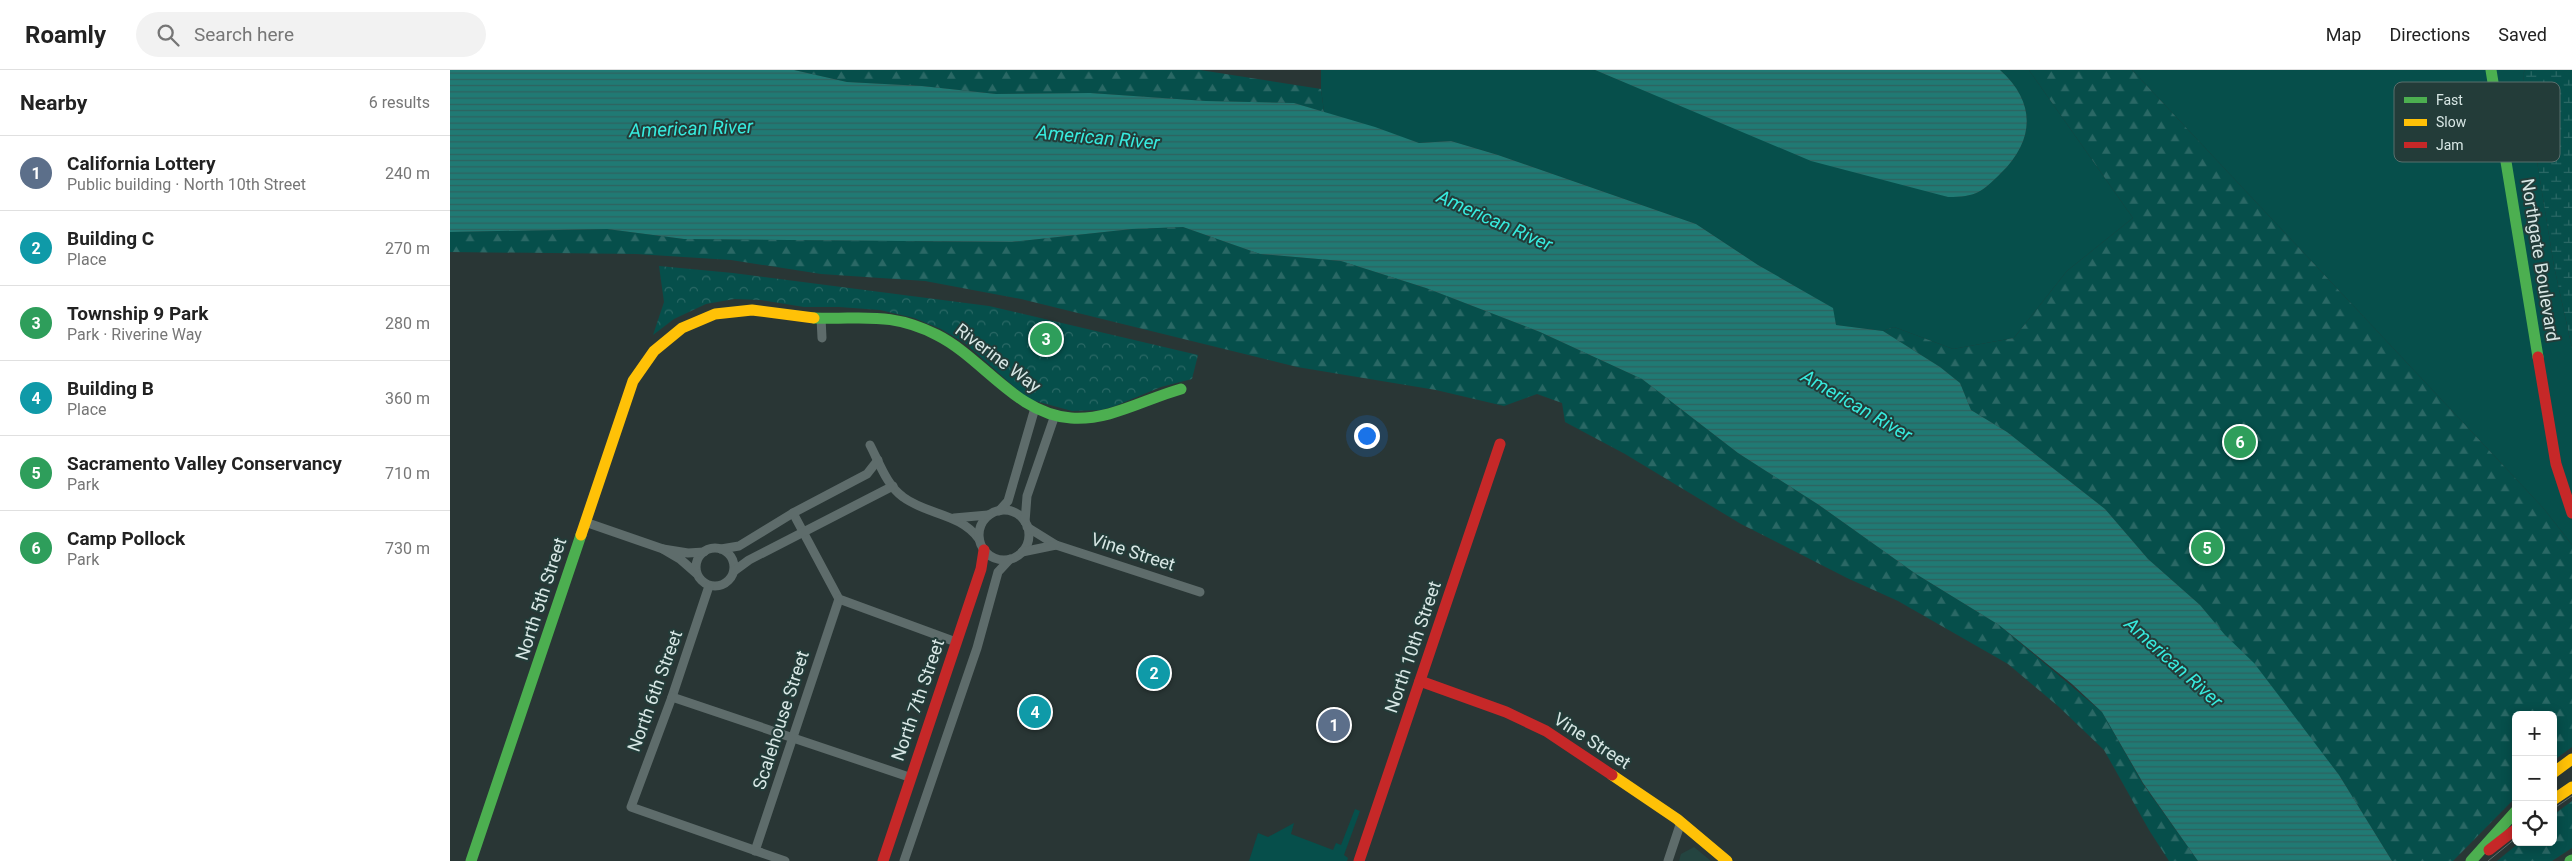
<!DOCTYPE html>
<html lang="en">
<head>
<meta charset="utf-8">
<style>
	:root { --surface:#fff; --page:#f2f2f2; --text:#222; --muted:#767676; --line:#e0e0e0; --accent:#2563eb }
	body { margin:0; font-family:Roboto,sans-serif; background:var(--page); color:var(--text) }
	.controls { position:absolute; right:15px; bottom:15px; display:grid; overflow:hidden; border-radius:8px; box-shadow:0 2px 12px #0003 }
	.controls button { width:45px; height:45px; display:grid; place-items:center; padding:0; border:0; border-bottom:1px solid var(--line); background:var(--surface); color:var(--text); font:25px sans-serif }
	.you { position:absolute; left:916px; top:365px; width:18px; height:18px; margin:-12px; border:4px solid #fff; border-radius:50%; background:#1a73e8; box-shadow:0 0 0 8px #1a73e833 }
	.badge { display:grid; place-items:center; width:32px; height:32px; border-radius:50%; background:var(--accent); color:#fff; font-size:16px; font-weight:700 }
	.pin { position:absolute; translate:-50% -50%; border:2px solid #fff; box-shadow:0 1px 5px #0006 }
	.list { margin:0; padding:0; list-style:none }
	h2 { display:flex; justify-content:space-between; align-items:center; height:65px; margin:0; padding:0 20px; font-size:21px }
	h2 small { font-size:16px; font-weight:400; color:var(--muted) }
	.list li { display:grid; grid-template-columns:32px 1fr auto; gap:15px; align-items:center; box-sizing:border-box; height:75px; padding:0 20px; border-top:1px solid var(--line) }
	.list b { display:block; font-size:19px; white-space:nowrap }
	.list p { margin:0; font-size:16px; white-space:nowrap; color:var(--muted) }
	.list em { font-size:16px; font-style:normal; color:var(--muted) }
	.icon { flex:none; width:28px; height:28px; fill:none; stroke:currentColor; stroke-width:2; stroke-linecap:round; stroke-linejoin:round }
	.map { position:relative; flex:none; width:2122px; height:791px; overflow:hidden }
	header { display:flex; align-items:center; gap:30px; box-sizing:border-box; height:70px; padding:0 25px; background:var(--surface); border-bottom:1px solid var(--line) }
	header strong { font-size:24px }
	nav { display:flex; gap:28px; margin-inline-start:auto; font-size:18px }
	.search { width:350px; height:45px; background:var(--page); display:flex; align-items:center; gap:12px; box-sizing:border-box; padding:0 18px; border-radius:28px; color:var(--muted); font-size:19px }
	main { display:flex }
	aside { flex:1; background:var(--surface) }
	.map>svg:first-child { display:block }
</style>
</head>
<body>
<header>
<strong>Roamly</strong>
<div class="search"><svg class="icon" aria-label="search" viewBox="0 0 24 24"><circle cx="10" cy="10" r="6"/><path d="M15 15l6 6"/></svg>Search here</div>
<nav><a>Map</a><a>Directions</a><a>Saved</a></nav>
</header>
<main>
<aside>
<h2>Nearby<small>6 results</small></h2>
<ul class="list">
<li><span class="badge" style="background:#5c6f8a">1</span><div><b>California Lottery</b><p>Public building · North 10th Street</p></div><em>240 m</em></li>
<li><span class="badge" style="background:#0f9aa8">2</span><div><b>Building C</b><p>Place</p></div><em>270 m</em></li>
<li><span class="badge" style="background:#2e9e5b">3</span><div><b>Township 9 Park</b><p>Park · Riverine Way</p></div><em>280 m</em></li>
<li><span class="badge" style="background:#0f9aa8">4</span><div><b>Building B</b><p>Place</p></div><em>360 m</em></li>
<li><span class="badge" style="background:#2e9e5b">5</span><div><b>Sacramento Valley Conservancy</b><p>Park</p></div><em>710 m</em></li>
<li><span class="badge" style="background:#2e9e5b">6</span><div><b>Camp Pollock</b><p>Park</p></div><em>730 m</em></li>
</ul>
</aside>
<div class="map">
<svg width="2122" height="791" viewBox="0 0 2122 791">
	<defs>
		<pattern id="forest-firs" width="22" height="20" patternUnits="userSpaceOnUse" patternTransform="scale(1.25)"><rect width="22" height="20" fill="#064f4b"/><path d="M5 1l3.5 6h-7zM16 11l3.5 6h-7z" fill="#2a6865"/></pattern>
		<pattern id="wetland-marsh" width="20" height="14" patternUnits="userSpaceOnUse" patternTransform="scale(1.25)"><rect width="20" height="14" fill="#064f4b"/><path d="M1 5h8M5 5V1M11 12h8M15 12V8" fill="none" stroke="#2a6865"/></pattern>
		<pattern id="park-crowns" width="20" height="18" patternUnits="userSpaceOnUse" patternTransform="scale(1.25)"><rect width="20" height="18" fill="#064f4b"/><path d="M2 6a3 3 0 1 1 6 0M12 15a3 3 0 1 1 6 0" fill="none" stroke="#2a6865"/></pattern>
		<pattern id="water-rules" width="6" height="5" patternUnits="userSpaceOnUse" patternTransform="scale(1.25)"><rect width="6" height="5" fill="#207a74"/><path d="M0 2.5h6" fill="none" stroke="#2f625f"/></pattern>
	</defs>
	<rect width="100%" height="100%" fill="#293635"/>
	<!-- built -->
	<path fill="#244440" d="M1244,777L1261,791H1229L1231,784Z"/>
	<!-- green -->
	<g fill="#064f4b">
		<path d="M871,0H1145L1270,52L1498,127C1526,127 1532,122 1551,103C1585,70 1586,32 1550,0H1579L1683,148L1617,201L1564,268L1503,279L1444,257L1433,261L1386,255L1382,238L1308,195L1246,154L1048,85L1001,71L969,73L874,42L871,19Z"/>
		<path d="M1682,0H2075L2073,5L2104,196L2122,278V475L2094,439Z"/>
		<path d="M905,739L910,741L894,785L898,788L897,791H799L808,763L818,767L844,753L841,764L883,780L886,773L891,775Z"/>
	</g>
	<!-- forest -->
	<g fill="url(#forest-firs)">
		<path d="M344,0H750L871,19L874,42L844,33L756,31L640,23L546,24L472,16L397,12Z"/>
		<path d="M1579,0H1682L2094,439L2122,475V677L2103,691V645H2066V727L2003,791H1942L1889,705L1750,535L1698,489L1655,439L1557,362L1521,340L1510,313L1490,297L1433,261L1444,257L1503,279L1564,268L1617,201L1683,148Z"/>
		<path d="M733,157L810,184L891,191L976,218L1090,262L1192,309L1288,383L1369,435L1466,504L1549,555L1652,642L1693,714L1748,791H1719L1699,760L1654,680L1609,637L1558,594L1448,531L1397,508L1291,454L1175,384L1115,352L1112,333L1087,324L1054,336L986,320L847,297L571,229L475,211L371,204L281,190L186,184L0,182V162L157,159L234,169L562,172L682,159Z"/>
		<path d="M2122,731V778L2102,791H2047L2070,772H2103V745Z"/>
	</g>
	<!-- wetland -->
	<path fill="url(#wetland-marsh)" d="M2075,0H2122V278L2104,196L2073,5Z"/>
	<!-- park -->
	<path fill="url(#park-crowns)" d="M209,196L283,203L539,236L748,285L742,309L711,317L665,336L651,340L622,341L578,329L516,274L491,259L464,248L430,240L389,237H354L311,230L284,229L256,234L224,249L203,265L214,232Z"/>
	<!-- water -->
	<g fill="url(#water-rules)">
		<path d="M0,0H344L397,12L472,16L546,24L640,23L756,31L844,33L925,57L969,73L1001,71L1048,85L1246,154L1308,195L1383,238L1386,255L1433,261L1490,297L1510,313L1521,340L1557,362L1655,439L1698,489L1750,535L1775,565L1804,593L1889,705L1942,791H1748L1693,713L1652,642L1622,614L1549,555L1466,504L1369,435L1288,383L1192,309L1090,262L976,218L891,191L810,184L733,157L682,159L562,172L234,169L157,159L0,162Z"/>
		<path d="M1145,0H1550C1586,32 1585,70 1551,103C1532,122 1526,127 1498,127L1361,91Z"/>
	</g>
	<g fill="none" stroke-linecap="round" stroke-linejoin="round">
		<!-- street -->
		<g stroke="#5e6c6b" stroke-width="9">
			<path d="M371,248L372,268"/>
			<path d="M420,375C429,392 437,416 453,427C477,445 510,443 529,469"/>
			<circle cx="554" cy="465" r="25"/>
			<path d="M549,441L558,431L585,338"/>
			<path d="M343,443L389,529L506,572"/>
			<path d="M504,448L538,445"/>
			<path d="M135,452L213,479"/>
			<path d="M575,452L577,426L605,345"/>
			<path d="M577,457L606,475L750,522"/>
			<circle cx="265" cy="497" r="19"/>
			<path d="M271,479L289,476L343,443L417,404L428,390"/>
			<path d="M572,482L606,475"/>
			<path d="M284,501L299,490L443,416"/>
			<path d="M246,503L230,489L213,479L238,483L254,482"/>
			<path d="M259,516L222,627L181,737L335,791"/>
			<path d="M222,627L459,707"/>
			<path d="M305,781L389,529"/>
			<path d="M454,791L527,578L548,502L560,489"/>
			<path d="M1218,791L1231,752"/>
		</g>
		<!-- fast -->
		<g stroke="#4caf50" stroke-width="11">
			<path d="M2041,0L2088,287"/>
			<path d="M364,248C412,250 440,241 487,265C533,288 566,344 621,348C659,351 695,329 731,319"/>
			<path d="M21,791L131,465"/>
			<path d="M2021,791L2066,741"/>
			<path d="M2120,791L2122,790"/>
		</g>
		<!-- slow -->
		<g stroke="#ffc107" stroke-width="11">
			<path d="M131,465L183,311L204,281L232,258L265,244L302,240L364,248"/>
			<path d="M2103,703L2122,689"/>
			<path d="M1162,705L1227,749L1277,791"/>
			<path d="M2103,730L2122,717"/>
		</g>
		<!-- jam -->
		<g stroke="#c62828" stroke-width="11">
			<path d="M2088,287L2106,394L2122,443"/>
			<path d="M970,611L1056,642L1096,661L1162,705"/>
			<path d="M2039,780L2066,759"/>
			<path d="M433,791L531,499L534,480"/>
			<path d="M909,791L1050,374"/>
		</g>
		<!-- tram -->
		<g stroke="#616d6c" stroke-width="1">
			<path d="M2103,739L2122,726"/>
			<path d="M2038,791L2066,768"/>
		</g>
	</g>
	<g text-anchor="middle" stroke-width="4" stroke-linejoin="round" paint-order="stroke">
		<!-- street labels -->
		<g font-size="18" fill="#d8e7e5" stroke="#233c39">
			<text transform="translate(2090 190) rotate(81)" y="6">Northgate Boulevard</text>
			<text transform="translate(548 288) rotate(37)" y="6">Riverine Way</text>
			<text transform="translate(683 482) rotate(18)" y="6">Vine Street</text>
			<text transform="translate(91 529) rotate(-72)" y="6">North 5th Street</text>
			<text transform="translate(963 577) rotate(-71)" y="6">North 10th Street</text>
			<text transform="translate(205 621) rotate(-70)" y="6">North 6th Street</text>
			<text transform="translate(468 630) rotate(-71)" y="6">North 7th Street</text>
			<text transform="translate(331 650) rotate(-72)" y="6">Scalehouse Street</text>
			<text transform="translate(1142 671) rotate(33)" y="6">Vine Street</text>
		</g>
		<!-- water labels -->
		<g font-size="19" font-style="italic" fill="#37ebde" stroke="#233c39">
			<text transform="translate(241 58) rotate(-2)" y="7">American River</text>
			<text transform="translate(648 67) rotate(5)" y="7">American River</text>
			<text transform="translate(1045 150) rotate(24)" y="7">American River</text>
			<text transform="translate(1407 335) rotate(30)" y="7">American River</text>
			<text transform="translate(1724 592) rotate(42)" y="7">American River</text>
		</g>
	</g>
	<!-- legend -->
	<rect x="1944" y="12" width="166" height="80" rx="8" fill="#233c39" stroke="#596f6d" stroke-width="1"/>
	<rect x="1954" y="27" width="23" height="6" fill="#4caf50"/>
	<rect x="1954" y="49" width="23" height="7" fill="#ffc107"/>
	<rect x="1954" y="72" width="23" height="6" fill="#c62828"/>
	<g font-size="14" fill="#d8e7e5">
		<text x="1986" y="35">Fast</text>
		<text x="1986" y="57">Slow</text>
		<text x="1986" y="80">Jam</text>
	</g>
</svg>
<div class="controls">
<button>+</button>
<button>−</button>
<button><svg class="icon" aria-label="locate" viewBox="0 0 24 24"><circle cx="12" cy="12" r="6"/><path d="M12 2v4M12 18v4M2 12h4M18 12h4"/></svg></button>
</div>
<div class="you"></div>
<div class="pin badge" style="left:884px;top:655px;background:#5c6f8a">1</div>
<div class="pin badge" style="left:704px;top:603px;background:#0f9aa8">2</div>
<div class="pin badge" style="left:596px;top:269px;background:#2e9e5b">3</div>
<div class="pin badge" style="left:585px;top:642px;background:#0f9aa8">4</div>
<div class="pin badge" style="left:1757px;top:478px;background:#2e9e5b">5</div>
<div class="pin badge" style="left:1790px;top:372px;background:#2e9e5b">6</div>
</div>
</main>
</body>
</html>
